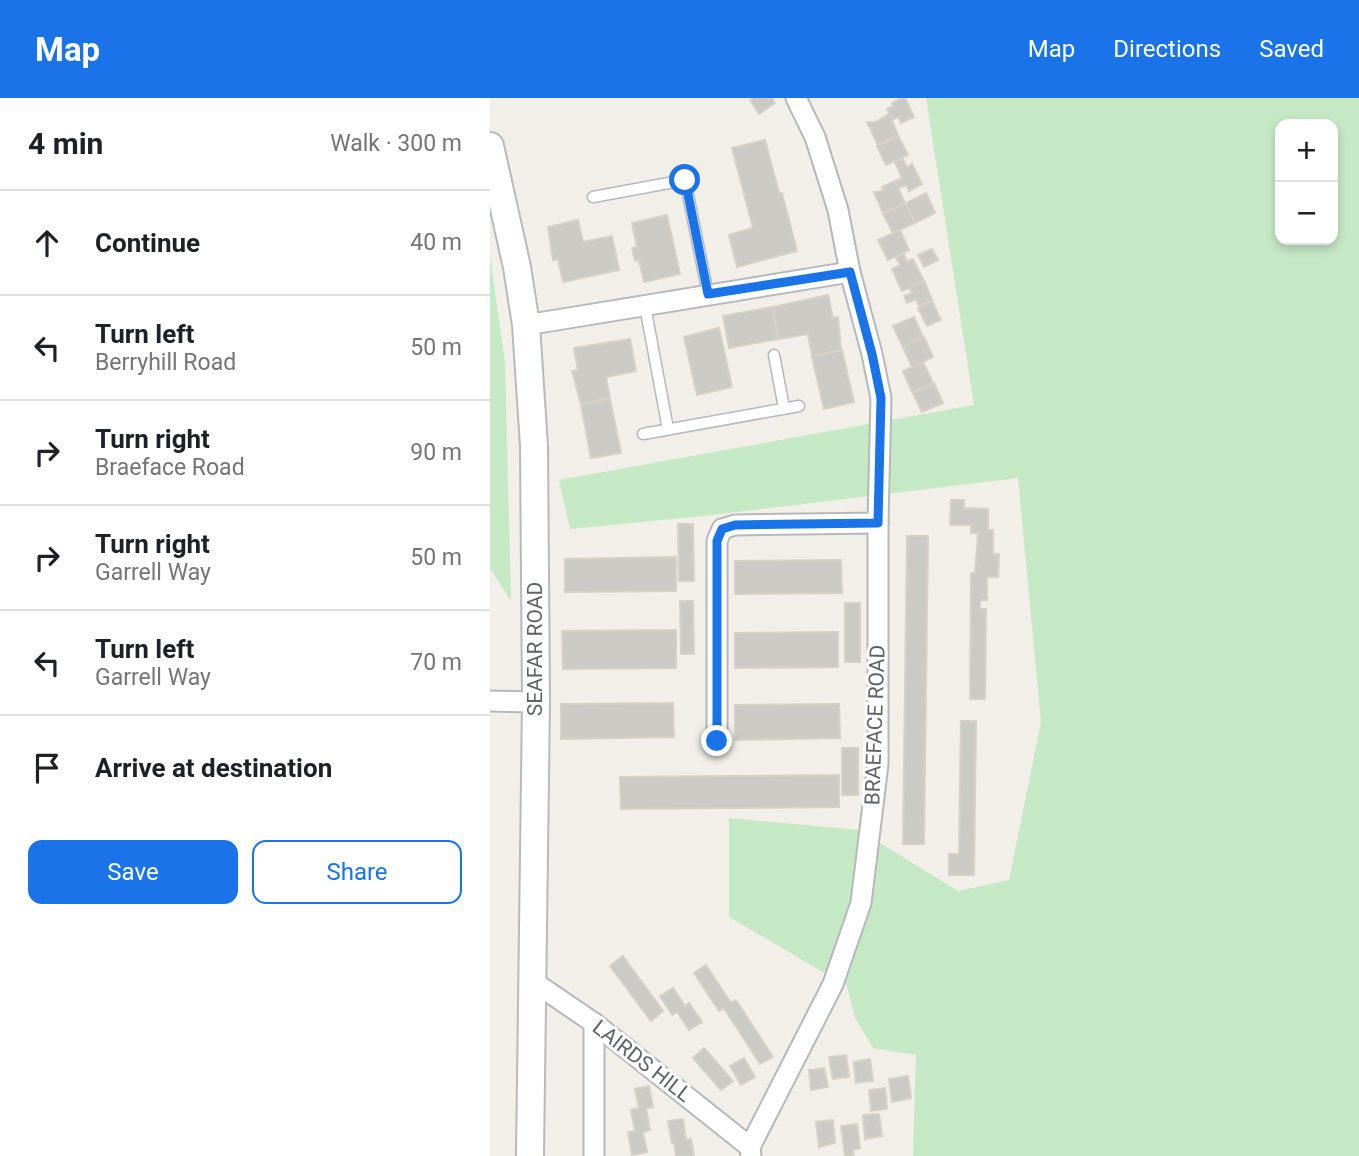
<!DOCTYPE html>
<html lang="en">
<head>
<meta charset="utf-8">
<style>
	:root { --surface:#fff; --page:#f2f2f2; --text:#202124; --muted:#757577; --line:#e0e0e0; --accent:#1a73e8 }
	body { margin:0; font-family:Roboto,sans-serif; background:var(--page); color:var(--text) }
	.controls { position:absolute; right:21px; top:21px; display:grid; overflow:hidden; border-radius:14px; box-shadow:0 4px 10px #0003 }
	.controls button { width:63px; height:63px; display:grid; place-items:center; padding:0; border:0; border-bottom:2px solid var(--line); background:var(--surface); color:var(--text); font:35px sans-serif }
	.stop { position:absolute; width:21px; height:21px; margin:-16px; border:5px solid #1a73e8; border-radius:50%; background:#fff }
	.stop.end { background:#1a73e8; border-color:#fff; box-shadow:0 2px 7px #0008 }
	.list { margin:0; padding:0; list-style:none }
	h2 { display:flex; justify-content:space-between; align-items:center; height:91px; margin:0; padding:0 28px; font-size:30px }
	h2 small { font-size:23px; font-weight:400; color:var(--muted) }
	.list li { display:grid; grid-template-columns:46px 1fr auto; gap:21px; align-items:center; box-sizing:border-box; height:105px; padding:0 28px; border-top:2px solid var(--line) }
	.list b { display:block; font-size:26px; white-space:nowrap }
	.list p { margin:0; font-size:23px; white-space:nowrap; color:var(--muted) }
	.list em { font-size:23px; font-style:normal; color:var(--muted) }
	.actions { display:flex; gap:14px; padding:21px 28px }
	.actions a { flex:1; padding:16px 0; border:2px solid var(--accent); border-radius:14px; text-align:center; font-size:24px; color:var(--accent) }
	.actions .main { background:var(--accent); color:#fff }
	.icon { flex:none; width:38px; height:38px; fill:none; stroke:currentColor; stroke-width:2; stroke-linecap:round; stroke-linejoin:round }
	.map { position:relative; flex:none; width:869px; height:1058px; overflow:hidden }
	header { display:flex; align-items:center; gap:42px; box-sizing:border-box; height:98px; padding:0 35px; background:var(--accent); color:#fff }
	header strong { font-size:33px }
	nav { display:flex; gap:38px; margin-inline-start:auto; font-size:24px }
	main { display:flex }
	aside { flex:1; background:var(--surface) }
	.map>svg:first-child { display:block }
</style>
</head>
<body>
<header>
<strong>Map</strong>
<nav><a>Map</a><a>Directions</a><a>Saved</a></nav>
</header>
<main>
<aside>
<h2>4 min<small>Walk · 300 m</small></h2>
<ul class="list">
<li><svg class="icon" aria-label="ahead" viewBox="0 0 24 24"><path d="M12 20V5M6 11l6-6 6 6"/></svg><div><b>Continue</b></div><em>40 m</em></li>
<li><svg class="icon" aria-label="left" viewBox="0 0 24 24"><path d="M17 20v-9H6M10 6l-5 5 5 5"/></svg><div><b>Turn left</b><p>Berryhill Road</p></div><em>50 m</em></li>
<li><svg class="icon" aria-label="right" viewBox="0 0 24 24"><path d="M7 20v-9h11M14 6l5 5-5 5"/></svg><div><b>Turn right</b><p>Braeface Road</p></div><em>90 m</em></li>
<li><svg class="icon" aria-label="right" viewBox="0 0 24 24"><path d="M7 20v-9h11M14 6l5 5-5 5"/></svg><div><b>Turn right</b><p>Garrell Way</p></div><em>50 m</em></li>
<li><svg class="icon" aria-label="left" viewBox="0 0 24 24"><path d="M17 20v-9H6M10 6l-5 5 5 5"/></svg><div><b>Turn left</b><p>Garrell Way</p></div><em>70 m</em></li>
<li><svg class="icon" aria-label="arrive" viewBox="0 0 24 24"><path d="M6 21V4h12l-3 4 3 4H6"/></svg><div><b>Arrive at destination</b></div></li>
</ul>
<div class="actions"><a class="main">Save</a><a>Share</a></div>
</aside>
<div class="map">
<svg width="869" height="1058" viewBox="0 0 869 1058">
	<rect width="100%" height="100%" fill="#f1efe8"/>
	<!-- green -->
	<g fill="#c5e8c5" fill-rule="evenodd">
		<path d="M436,0H869V1058H423L426,957L383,950L365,920L357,888L239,819V720L369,732L468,793L519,782L551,624L528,380L213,418L80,431L69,382L484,307ZM790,26H843V142H790Z"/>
		<path d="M0,159L15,264L21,503L0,470Z"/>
	</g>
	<!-- building -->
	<g fill="#cccac5" stroke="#d6d1c6" stroke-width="2">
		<path d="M264,0H282L285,5L269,16L260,2Z"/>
		<path d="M412,0H415L424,19L411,25L409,19L402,22L397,11L403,8L402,5Z"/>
		<path d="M399,16L408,37L388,47L377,24H386Z"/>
		<path d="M408,38L418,57L396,67L387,48Z"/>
		<path d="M275,42L289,95H292L307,153L247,169L239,137L263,130L242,50Z"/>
		<path d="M413,61L417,69L422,66L432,86L419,93L416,87L409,90L406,83L412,80L405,64Z"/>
		<path d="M405,83L415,105L393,115L384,94L394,93L392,89Z"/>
		<path d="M436,95L445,115L425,125L416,105Z"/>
		<path d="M416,105L425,125L403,135L393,116Z"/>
		<path d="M177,117L190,176L154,184L149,162L145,163L142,150L147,149L142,125Z"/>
		<path d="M88,122L93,144L122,138L129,172L73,184L68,161L63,162L58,129Z"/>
		<path d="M410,132L419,152L398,162L388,142Z"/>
		<path d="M442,151L448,162L434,169L428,157Z"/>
		<path d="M414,156L417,163L423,161L434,183L412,193L402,171L410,167L406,160Z"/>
		<path d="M434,183L442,202L429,208L426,201L417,205L414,198L422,195L420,190Z"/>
		<path d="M338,197L343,220L348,219L351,252L322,258L318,236L289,241L283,209Z"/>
		<path d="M442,203L451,222L437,228L428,210Z"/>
		<path d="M282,209L288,241L239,250L233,218Z"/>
		<path d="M424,219L433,239L413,249L403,228Z"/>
		<path d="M229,230L242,289L207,297L194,239Z"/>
		<path d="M434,239L443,259L422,269L413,249Z"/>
		<path d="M140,241L146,273L116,279L120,300L91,306L82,273L88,272L84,250Z"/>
		<path d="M352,252L364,304L334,311L322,259Z"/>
		<path d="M433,264L443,285L422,294L413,273Z"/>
		<path d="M444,285L453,305L432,314L423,295Z"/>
		<path d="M120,301L131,355L101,360L91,307Z"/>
		<path d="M461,402H474V410L498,411V432H503V456H509L508,479H497V502H490V511H496L495,601H480L481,475H485L488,435H481V427H460Z"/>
		<path d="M188,426H203L204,483H189Z"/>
		<path d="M417,438H438L434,746H413Z"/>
		<path d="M186,459V493L75,494V461Z"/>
		<path d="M351,462L352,495L245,496V463Z"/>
		<path d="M190,503H203L204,556H191Z"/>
		<rect x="355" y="505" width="15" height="59"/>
		<path d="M186,532V570L73,571L72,533Z"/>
		<path d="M348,534V569L245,570V535Z"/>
		<path d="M183,605L184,639L71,641V606Z"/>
		<path d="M349,606L350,640L245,642V607Z"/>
		<path d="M471,623H486L484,777H459V756H469Z"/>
		<rect x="352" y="650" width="16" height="47"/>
		<path d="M349,677V709L131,711L130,679Z"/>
		<path d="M133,858L173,913L161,923L120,868Z"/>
		<path d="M216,867L241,905L246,902L283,959L270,966L234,910L229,913L204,875Z"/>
		<path d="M183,890L195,908L199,905L212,924L199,932L187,914L182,917L170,898Z"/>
		<path d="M214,950L243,983L231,992L203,960Z"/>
		<path d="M356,957L359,979L343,981L339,959Z"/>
		<path d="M254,960L265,979L251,987L240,968Z"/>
		<path d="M380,961L383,983L366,985L364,964Z"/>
		<path d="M334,970L338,989L321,992L319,972Z"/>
		<path d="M418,978L421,1000L402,1004L399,981Z"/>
		<path d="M159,988L163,1009L156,1010L160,1032L153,1034L157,1054L142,1057L138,1034L145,1033L141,1012L149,1010L145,991Z"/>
		<path d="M395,990L397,1011L381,1013L379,992Z"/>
		<path d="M389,1016L392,1038L375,1041L373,1017Z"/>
		<path d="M193,1021L196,1042L201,1041L204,1058H186L184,1045H182L178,1023Z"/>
		<path d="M343,1022L345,1045L329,1049L326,1024Z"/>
		<path d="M367,1026L370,1050L363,1052L364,1058H355L351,1028Z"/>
	</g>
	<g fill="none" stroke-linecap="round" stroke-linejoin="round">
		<!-- lane casing -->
		<g stroke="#b5b8bc" stroke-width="13">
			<g id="lane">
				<path d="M103,99L195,82L218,196"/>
				<path d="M155,208L178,331"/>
				<path d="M284,257L294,310"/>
				<path d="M153,336L309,308"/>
			</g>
		</g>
		<!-- street casing -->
		<g stroke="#b5b8bc" stroke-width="23">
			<g id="street">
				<path d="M36,227L360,174"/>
				<path d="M0,603L46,604"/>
				<path d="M227,643V443L232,431L245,427L388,425"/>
				<path d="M41,882L104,925L260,1049"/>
				<path d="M104,1058V925"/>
				<path d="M261,1058L260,1049L343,886L371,805L388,666V425L391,300L382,256L360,174L348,112L325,39L306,0"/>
			</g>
		</g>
		<!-- secondary casing -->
		<g stroke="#b6babf" stroke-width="30">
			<path id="secondary" d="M0,48L27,169L36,227L44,348L46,604L40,1058"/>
		</g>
		<!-- lane -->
		<use href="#lane" stroke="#fff" stroke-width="10"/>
		<!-- street -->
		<use href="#street" stroke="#fff" stroke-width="19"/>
		<!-- secondary -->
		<use href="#secondary" stroke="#fff" stroke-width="26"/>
	</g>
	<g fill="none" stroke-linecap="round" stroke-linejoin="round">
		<!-- route -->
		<path stroke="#1a73e8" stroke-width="9" d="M195,82L218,196L360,174L382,256L391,300L388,425L245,427L232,431L227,443V643"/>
	</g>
	<g text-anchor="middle" stroke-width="6" stroke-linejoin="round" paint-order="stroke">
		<!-- street labels -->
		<g font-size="21" fill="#5f6368" stroke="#fff">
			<text transform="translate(45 551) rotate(-90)" y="7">SEAFAR ROAD</text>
			<text transform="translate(385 627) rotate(-88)" y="7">BRAEFACE ROAD</text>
			<text transform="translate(152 963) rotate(38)" y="7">LAIRDS HILL</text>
		</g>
	</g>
</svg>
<div class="controls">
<button>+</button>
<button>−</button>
</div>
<div class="stop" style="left:195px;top:82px"></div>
<div class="stop end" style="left:227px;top:643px"></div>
</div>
</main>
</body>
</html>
